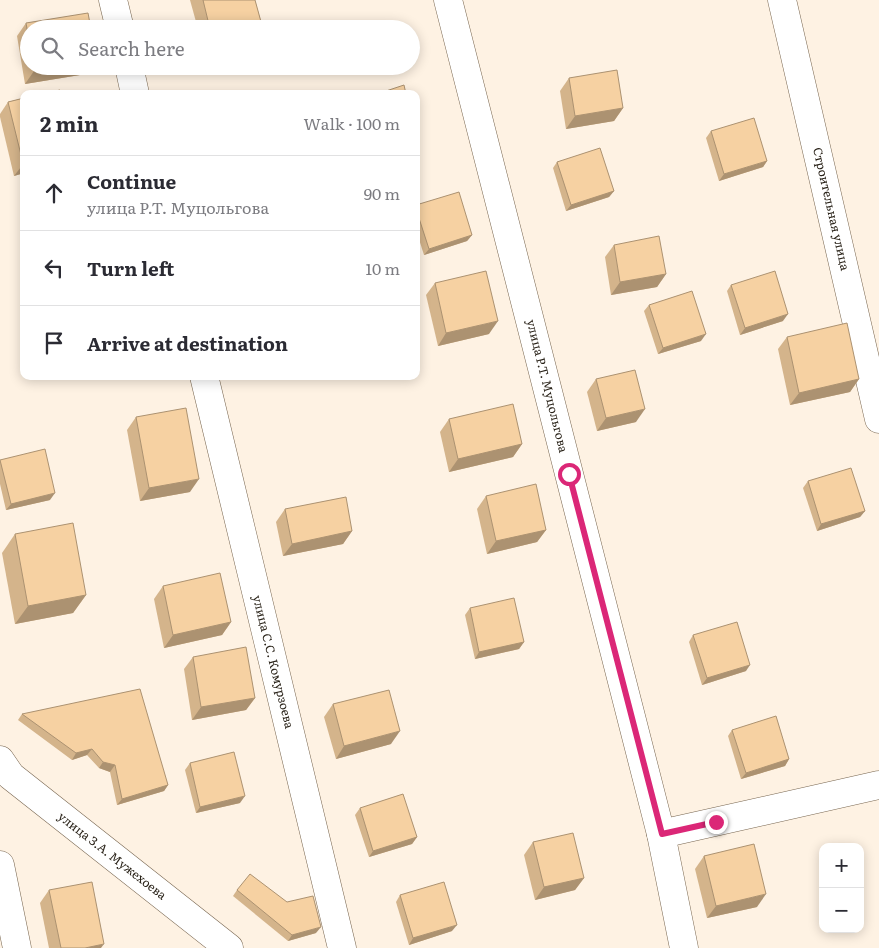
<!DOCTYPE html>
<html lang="en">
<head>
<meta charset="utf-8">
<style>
	:root { --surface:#fff; --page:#f2f2f3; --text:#2b2b33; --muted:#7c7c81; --line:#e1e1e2 }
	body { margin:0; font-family:Literata,serif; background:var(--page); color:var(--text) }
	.controls { position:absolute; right:15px; bottom:15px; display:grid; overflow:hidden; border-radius:10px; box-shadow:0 2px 12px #0003 }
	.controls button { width:45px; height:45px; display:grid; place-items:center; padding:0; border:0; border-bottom:1px solid var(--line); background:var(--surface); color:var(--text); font:25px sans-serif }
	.stop { position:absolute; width:15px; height:15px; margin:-11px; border:4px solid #db2777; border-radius:50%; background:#fff }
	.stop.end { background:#db2777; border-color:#fff; box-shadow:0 1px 5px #0008 }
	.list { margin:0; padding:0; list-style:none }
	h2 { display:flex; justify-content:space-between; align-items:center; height:65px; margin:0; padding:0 20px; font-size:21px }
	h2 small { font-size:16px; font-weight:400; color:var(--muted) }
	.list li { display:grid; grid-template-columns:32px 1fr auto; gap:15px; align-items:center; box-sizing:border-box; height:75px; padding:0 20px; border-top:1px solid var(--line) }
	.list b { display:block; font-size:19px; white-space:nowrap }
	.list p { margin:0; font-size:16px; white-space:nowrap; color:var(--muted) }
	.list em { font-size:16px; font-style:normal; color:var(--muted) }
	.icon { flex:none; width:28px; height:28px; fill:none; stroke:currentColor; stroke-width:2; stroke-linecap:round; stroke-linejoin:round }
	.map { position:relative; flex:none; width:879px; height:948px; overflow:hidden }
	.search { position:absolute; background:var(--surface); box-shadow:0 2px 12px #0003; left:20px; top:20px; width:400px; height:55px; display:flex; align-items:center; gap:12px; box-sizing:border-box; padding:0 18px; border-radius:28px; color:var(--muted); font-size:19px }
	.panel { position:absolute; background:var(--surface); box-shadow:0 2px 12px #0003; left:20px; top:90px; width:400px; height:290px; border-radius:10px }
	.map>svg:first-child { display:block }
</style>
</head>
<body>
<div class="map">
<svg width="879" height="948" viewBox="0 0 879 948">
	<rect width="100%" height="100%" fill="#fef2e3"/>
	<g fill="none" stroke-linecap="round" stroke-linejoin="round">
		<!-- minor casing -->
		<g stroke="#77654f" stroke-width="29">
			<g id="minor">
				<path d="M113,0L120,29"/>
				<path d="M448,0L661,834L684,948"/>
				<path d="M782,0L879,419"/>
				<path d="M129,66L135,94"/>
				<path d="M204,376L342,948"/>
				<path d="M0,760L11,776L229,948"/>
				<path d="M661,834L879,785"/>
				<path d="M0,865L17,948"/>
			</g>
		</g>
		<!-- minor -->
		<use href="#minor" stroke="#fff" stroke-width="28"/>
	</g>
	<!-- wall -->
	<g fill="#d4b48b">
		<path d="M190,0H255L263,29H198Z"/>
		<path d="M26,23L29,29V66H92L86,74L25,84L17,36Z"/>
		<path d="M569,78L623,108L614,121L566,129L560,91Z"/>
		<path d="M24,98V173L14,176L0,117V114L8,102Z"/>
		<path d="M711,131L767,161L763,167L719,181L706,138Z"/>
		<path d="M557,162L614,191L609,197L566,211L553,168Z"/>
		<path d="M416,205L472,235L467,241L424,255L416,230Z"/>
		<path d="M614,245L666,274L657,287L611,295L605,257Z"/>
		<path d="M435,283L489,334L438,346L426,295Z"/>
		<path d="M731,285L783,321L740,335L727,291Z"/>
		<path d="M649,305L701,341L658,354L644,311Z"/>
		<path d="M787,337L859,379L850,392L790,405L778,349Z"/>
		<path d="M596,379L636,422L597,431L587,392Z"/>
		<path d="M136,417L190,492L140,501L127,430Z"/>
		<path d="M449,419L522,444L513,457L449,472L440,432Z"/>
		<path d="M0,460L50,500L6,510L0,484Z"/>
		<path d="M808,481L865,511L860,517L817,531L803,488Z"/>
		<path d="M486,496L546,530L537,542L487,554L477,509Z"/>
		<path d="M285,509L352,531L343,544L283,556L276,522Z"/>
		<path d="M15,534L86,595L73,613L15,624L2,553Z"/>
		<path d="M163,586L231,622L222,635L164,648L154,599Z"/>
		<path d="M470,608L524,642L519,649L475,659L465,615Z"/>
		<path d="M693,635L746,671L702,685L689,642Z"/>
		<path d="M193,657L255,698L246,710L192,720L184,669Z"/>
		<path d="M333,704L391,744L336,759L324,717Z"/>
		<path d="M22,714L168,785L164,791L117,805L110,772L99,768L87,755L72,760L18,720Z"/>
		<path d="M732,730L789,759L785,766L741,779L728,736Z"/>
		<path d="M190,763L240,803L196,813L185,770Z"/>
		<path d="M360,808L417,837L412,844L369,857L355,815Z"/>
		<path d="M533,842L584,878L575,890L535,900L524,855Z"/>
		<path d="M704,856L757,907L707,918L695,869Z"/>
		<path d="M49,890L101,948H49L40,903Z"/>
		<path d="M237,890L316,933L288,941L233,896Z"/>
		<path d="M400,895L452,931L409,945L396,902Z"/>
	</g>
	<!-- shaded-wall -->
	<g fill="#ac9271">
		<path d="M64,66H92L86,74L25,84L34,71Z"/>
		<path d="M623,108L614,121L566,129L575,116Z"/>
		<path d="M767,161L763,167L719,181L724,174Z"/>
		<path d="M24,163V173L14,176Z"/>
		<path d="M614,191L609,197L566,211L571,205Z"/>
		<path d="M472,235L467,241L424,255L429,249Z"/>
		<path d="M666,274L657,287L611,295L620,282Z"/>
		<path d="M788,314L783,321L740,335L745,328Z"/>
		<path d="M498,321L489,334L438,346L446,333Z"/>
		<path d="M706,334L701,341L658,354L663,348Z"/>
		<path d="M859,379L850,392L790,405L799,393Z"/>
		<path d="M645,409L636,422L597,431L606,418Z"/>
		<path d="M522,444L513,457L449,472L458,459Z"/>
		<path d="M199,479L190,492L140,501L149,488Z"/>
		<path d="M55,493L50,500L6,510L11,504Z"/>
		<path d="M865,511L860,517L817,531L821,524Z"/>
		<path d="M546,530L537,542L487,554L496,541Z"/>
		<path d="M352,531L343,544L283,556L292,544Z"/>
		<path d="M86,595L73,613L15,624L28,606Z"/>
		<path d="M231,622L222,635L164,648L173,635Z"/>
		<path d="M524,642L519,649L475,659L479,652Z"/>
		<path d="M750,665L746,671L702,685L707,678Z"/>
		<path d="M255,698L246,710L192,720L201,707Z"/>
		<path d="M400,731L391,744L336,759L344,746Z"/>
		<path d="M92,749L87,755L72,760L76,753Z"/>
		<path d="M789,759L785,766L741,779L746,773Z"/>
		<path d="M103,762L115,765L110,772L99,768Z"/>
		<path d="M168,785L164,791L117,805L122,799Z"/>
		<path d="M245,796L240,803L196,813L200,807Z"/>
		<path d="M417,837L412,844L369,857L373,851Z"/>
		<path d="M584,878L575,890L535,900L544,887Z"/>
		<path d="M766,894L757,907L707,918L716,906Z"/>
		<path d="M457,925L452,931L409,945L413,938Z"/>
		<path d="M321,927L316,933L288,941L292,935Z"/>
		<path d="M104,944L101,948H85Z"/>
	</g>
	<!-- building -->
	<g fill="#f6d1a2" stroke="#ac9271">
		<path d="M203,0H255L263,29H210Z"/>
		<path d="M88,13L91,29H29V40L26,23Z"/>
		<path d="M33,66H64L34,71Z"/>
		<path d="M617,70L623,108L575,116L569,78Z"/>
		<path d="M404,85L406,94H377Z"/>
		<path d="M60,90L61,94H42Z"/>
		<path d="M24,98V163H23L8,102Z"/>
		<path d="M754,118L767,161L724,174L711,131Z"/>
		<path d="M600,148L614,191L571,205L557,162Z"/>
		<path d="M459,192L472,235L429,249L416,209V205Z"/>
		<path d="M659,236L666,274L620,282L614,245Z"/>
		<path d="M486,271L498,321L446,333L435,283Z"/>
		<path d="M775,271L788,314L745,328L731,285Z"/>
		<path d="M692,291L706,334L663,348L649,305Z"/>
		<path d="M847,323L859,379L799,393L787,337Z"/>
		<path d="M635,370L645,409L606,418L596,379Z"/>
		<path d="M513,404L522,444L458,459L449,419Z"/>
		<path d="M186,408L199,479L149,488L136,417Z"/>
		<path d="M45,449L55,493L11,504L0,460Z"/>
		<path d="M851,468L865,511L821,524L808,481Z"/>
		<path d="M536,484L546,530L496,541L486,496Z"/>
		<path d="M346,497L352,531L292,544L285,509Z"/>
		<path d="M73,523L86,595L28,606L15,534Z"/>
		<path d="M220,573L231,622L173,635L163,586Z"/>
		<path d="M514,598L524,642L479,652L470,608Z"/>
		<path d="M737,622L750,665L707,678L693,635Z"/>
		<path d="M246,647L255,698L201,707L193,657Z"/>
		<path d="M140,689L168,785L122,799L115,765L103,762L92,749L76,753L22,714Z"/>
		<path d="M389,690L400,731L344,746L333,704Z"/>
		<path d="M776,716L789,759L746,773L732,730Z"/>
		<path d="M234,752L245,796L200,807L190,763Z"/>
		<path d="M403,794L417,837L373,851L360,808Z"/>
		<path d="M573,833L584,878L544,887L533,842Z"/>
		<path d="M754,844L766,894L716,906L704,856Z"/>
		<path d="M250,874L287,902L313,896L321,927L292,935L237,890Z"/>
		<path d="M92,882L104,944L85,948H61L49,890Z"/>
		<path d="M444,882L457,925L413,938L400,895Z"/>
	</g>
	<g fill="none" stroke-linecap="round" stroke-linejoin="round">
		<!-- route -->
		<path stroke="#db2777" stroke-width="6" d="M569,474L662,834L716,822"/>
	</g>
	<g text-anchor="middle" stroke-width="4" stroke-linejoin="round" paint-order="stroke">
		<!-- street labels -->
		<g font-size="12" fill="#2a2319" stroke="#fff">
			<text transform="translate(831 209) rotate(77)" y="4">Строительная улица</text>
			<text transform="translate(547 386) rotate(76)" y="4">улица Р.Т. Муцольгова</text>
			<text transform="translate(273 662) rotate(76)" y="4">улица С.С. Комурзоева</text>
			<text transform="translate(112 856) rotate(38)" y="4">улица З.А. Мужехоева</text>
		</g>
	</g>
</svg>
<div class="controls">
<button>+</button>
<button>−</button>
</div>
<div class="stop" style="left:569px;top:474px"></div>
<div class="stop end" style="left:716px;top:822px"></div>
<div class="search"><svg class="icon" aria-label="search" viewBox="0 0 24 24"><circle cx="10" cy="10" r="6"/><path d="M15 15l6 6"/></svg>Search here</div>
<section class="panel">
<h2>2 min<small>Walk · 100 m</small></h2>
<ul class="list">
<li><svg class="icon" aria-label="ahead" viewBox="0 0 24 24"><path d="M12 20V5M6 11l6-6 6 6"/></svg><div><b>Continue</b><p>улица Р.Т. Муцольгова</p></div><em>90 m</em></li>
<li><svg class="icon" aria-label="left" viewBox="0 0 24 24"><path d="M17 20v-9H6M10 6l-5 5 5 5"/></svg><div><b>Turn left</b></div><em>10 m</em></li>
<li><svg class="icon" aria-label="arrive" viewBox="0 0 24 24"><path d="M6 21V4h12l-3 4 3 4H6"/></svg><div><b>Arrive at destination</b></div></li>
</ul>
</section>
</div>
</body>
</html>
